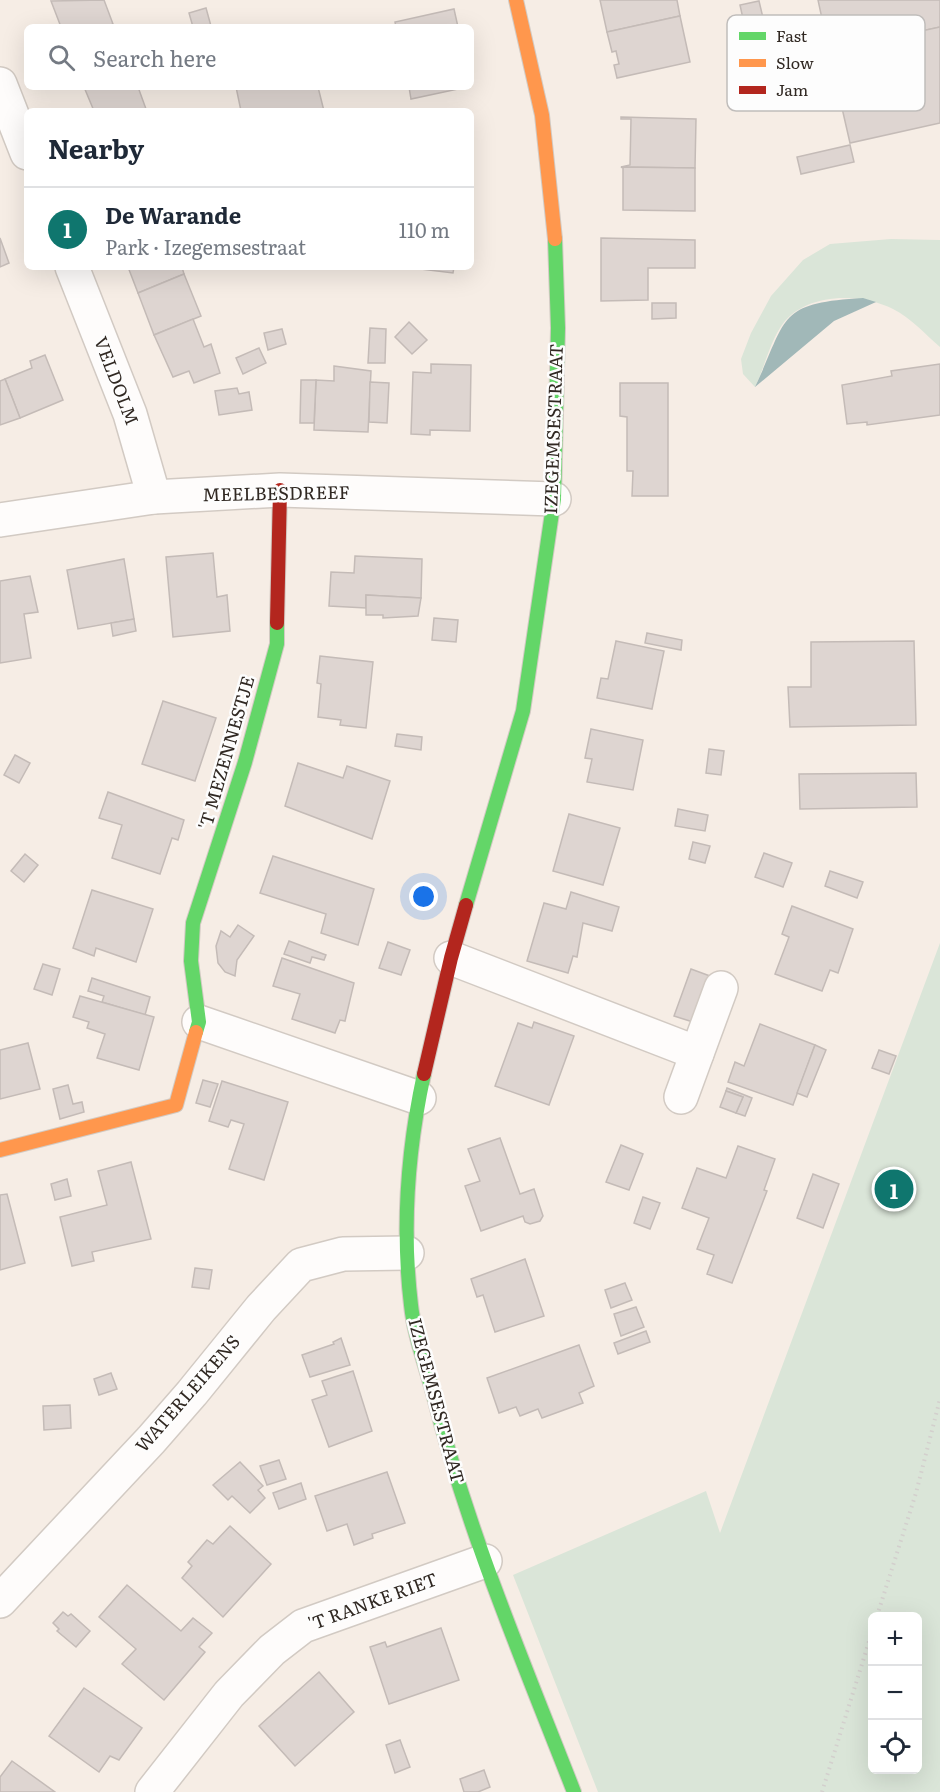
<!DOCTYPE html>
<html lang="en">
<head>
<meta charset="utf-8">
<style>
	:root { --surface:#fff; --page:#f6f6f7; --text:#1f2937; --muted:#747a83; --line:#e0e1e3; --accent:#0f766e }
	body { margin:0; font-family:Literata,serif; background:var(--page); color:var(--text) }
	.controls { position:absolute; right:18px; bottom:18px; display:grid; overflow:hidden; border-radius:9px; box-shadow:0 6px 24px #0002 }
	.controls button { width:54px; height:54px; display:grid; place-items:center; padding:0; border:0; border-bottom:2px solid var(--line); background:var(--surface); color:var(--text); font:30px sans-serif }
	.you { position:absolute; left:424px; top:897px; width:21px; height:21px; margin:-15px; border:4px solid #fff; border-radius:50%; background:#1a73e8; box-shadow:0 0 0 9px #1a73e833 }
	.badge { display:grid; place-items:center; width:39px; height:39px; border-radius:50%; background:var(--accent); color:#fff; font-size:20px; font-weight:700 }
	.pin { position:absolute; translate:-50% -50%; border:3px solid #fff; box-shadow:0 2px 6px #0006 }
	.list { margin:0; padding:0; list-style:none }
	h2 { display:flex; justify-content:space-between; align-items:center; height:78px; margin:0; padding:0 24px; font-size:26px }
	h2 small { font-size:20px; font-weight:400; color:var(--muted) }
	.list li { display:grid; grid-template-columns:39px 1fr auto; gap:18px; align-items:center; box-sizing:border-box; height:84px; padding:0 24px; border-top:2px solid var(--line) }
	.list b { display:block; font-size:22px; white-space:nowrap }
	.list p { margin:0; font-size:20px; white-space:nowrap; color:var(--muted) }
	.list em { font-size:20px; font-style:normal; color:var(--muted) }
	.icon { flex:none; width:33px; height:33px; fill:none; stroke:currentColor; stroke-width:2; stroke-linecap:round; stroke-linejoin:round }
	.map { position:relative; flex:none; width:940px; height:1792px; overflow:hidden }
	.search { position:absolute; background:var(--surface); box-shadow:0 6px 24px #0002; left:24px; top:24px; width:450px; height:66px; display:flex; align-items:center; gap:15px; box-sizing:border-box; padding:0 21px; border-radius:9px; color:var(--muted); font-size:22px }
	.panel { position:absolute; background:var(--surface); box-shadow:0 6px 24px #0002; left:24px; top:108px; width:450px; height:162px; border-radius:9px }
	.map>svg:first-child { display:block }
</style>
</head>
<body>
<div class="map">
<svg width="940" height="1792" viewBox="0 0 940 1792">
	<rect width="100%" height="100%" fill="#f6ede5"/>
	<!-- green -->
	<g fill="#dae5d8" fill-rule="evenodd">
		<path d="M891,239L940,240V347C926,335 910,317 893,309C860,292 802,292 780,328C769,345 764,369 755,387L743,374L741,359L751,333L771,296L803,260L830,244Z"/>
		<path d="M940,943V1792H598L513,1575L706,1491L720,1533ZM918,1616V1770H872V1616Z"/>
	</g>
	<!-- water -->
	<path fill="#a1b8b8" d="M863,298L876,302L834,321L755,387C788,317 777,303 863,298Z"/>
	<!-- building -->
	<g fill="#ded5d1" stroke="#c4bbb7" stroke-width="1.5">
		<path d="M104,0L113,24L105,27H61L51,1Z"/>
		<path d="M600,0H677L680,16L607,32Z"/>
		<path d="M818,0H940V27L829,51Z"/>
		<path d="M759,1L769,43L749,46L740,5Z"/>
		<path d="M206,8L211,26L193,27L189,13Z"/>
		<path d="M454,9L458,27H396L395,22Z"/>
		<path d="M680,16L690,62L617,78L614,65L619,64L616,51L612,52L607,32Z"/>
		<path d="M940,27V123L850,143L829,51Z"/>
		<path d="M84,87H138L146,109L94,111Z"/>
		<path d="M236,87H318L324,111H241Z"/>
		<path d="M409,87H463V88L411,99Z"/>
		<path d="M621,117L696,119L695,168L621,167L630,165L631,119H621Z"/>
		<path d="M850,145L854,162L801,174L797,157Z"/>
		<path d="M621,167L695,168V211L623,210V168Z"/>
		<path d="M0,238L9,263L0,267Z"/>
		<path d="M601,238L695,240V268H648V300L601,301Z"/>
		<path d="M128,267H182L184,274L138,293Z"/>
		<path d="M404,267H454L453,273Z"/>
		<path d="M184,274L201,316L154,335L138,293Z"/>
		<path d="M652,303H676V318L652,319Z"/>
		<path d="M193,319L204,347L211,344L220,373L194,383L189,371L173,377L154,335Z"/>
		<path d="M409,322L427,340L412,354L395,337Z"/>
		<path d="M370,328L386,329L385,363H368Z"/>
		<path d="M282,329L286,344L268,350L264,333Z"/>
		<path d="M259,348L266,363L243,374L236,358Z"/>
		<path d="M45,355L63,400L20,418L5,379L32,368L30,361Z"/>
		<path d="M431,364L471,365L470,431L430,430V435L411,434L413,372L431,373Z"/>
		<path d="M940,364V415L867,425V422L847,424L842,385L892,376L891,371Z"/>
		<path d="M334,366L371,371L368,432L314,430L316,380L334,381Z"/>
		<path d="M5,379L20,418L0,425V381Z"/>
		<path d="M301,380H316L314,423H300Z"/>
		<path d="M370,382L389,383L387,423L369,422Z"/>
		<path d="M620,383H668V496H632L633,471H627V417L620,416Z"/>
		<path d="M237,388L239,394L249,392L252,410L219,415L215,391Z"/>
		<path d="M213,553L217,597L227,595L230,631L173,637L166,557Z"/>
		<path d="M355,556L422,559L421,598L366,595V608L329,606L331,572L354,573Z"/>
		<path d="M124,559L134,619L78,629L67,570Z"/>
		<path d="M30,576L38,612L24,614L31,658L0,663V581Z"/>
		<path d="M366,595L421,598L418,616L383,618V615H366Z"/>
		<path d="M434,618L458,620L456,642L432,640Z"/>
		<path d="M134,619L136,631L113,636L111,623Z"/>
		<path d="M647,633L682,640L681,650L645,643Z"/>
		<path d="M616,641L664,651L652,709L597,698L601,678L608,679Z"/>
		<path d="M914,641L916,725L790,727L788,687H811V642Z"/>
		<path d="M320,656L373,662L366,728L340,725L341,720L318,717L321,684L317,683Z"/>
		<path d="M163,701L216,718L195,781L142,764Z"/>
		<path d="M591,729L643,740L633,790L587,782L592,759L585,758Z"/>
		<path d="M397,734L422,737L421,750L395,746Z"/>
		<path d="M709,749L724,751L721,775L706,773Z"/>
		<path d="M15,755L30,763L19,783L4,775Z"/>
		<path d="M298,763L343,778L347,766L390,781L372,839L285,806Z"/>
		<path d="M916,773L917,807L800,809L799,774Z"/>
		<path d="M108,792L184,820L178,840L172,838L160,874L112,858L122,825L99,818Z"/>
		<path d="M678,809L708,815L705,831L675,826Z"/>
		<path d="M569,814L620,828L603,885L553,871Z"/>
		<path d="M693,842L710,846L705,863L689,859Z"/>
		<path d="M764,853L792,863L783,887L755,877Z"/>
		<path d="M25,854L38,865L24,882L11,871Z"/>
		<path d="M273,856L374,889L358,945L321,933L326,914L260,893Z"/>
		<path d="M830,871L863,882L857,898L825,886Z"/>
		<path d="M92,890L153,909L136,962L96,948L94,956L73,948Z"/>
		<path d="M571,892L619,907L612,931L583,923L577,957L573,956L568,973L527,961L544,903L566,909Z"/>
		<path d="M792,906L853,929L838,973L830,970L822,991L775,974L789,937L782,934Z"/>
		<path d="M238,925L254,936L237,960L235,976L225,972L218,963L216,946L221,931L230,937Z"/>
		<path d="M289,941L326,955L324,960L312,957L310,963L284,954Z"/>
		<path d="M388,942L410,950L401,975L379,968Z"/>
		<path d="M282,958L354,983L345,1021L340,1020L335,1033L292,1019L300,994L273,986Z"/>
		<path d="M43,964L60,969L52,995L34,989Z"/>
		<path d="M691,969L710,976L693,1022L674,1016Z"/>
		<path d="M92,978L150,997L145,1015L102,1002L104,996L88,991Z"/>
		<path d="M80,996L154,1017L139,1070L97,1058L105,1034L87,1028L89,1022L73,1017Z"/>
		<path d="M534,1022L574,1036L549,1105L495,1086L518,1023L532,1028Z"/>
		<path d="M760,1024L815,1045L793,1105L728,1082L735,1062L744,1066Z"/>
		<path d="M28,1043L40,1089L0,1099V1050Z"/>
		<path d="M815,1045L826,1050L807,1097L797,1093Z"/>
		<path d="M879,1050L896,1056L889,1074L872,1068Z"/>
		<path d="M203,1080L218,1084L210,1107L196,1103Z"/>
		<path d="M222,1081L288,1102L264,1180L229,1169L244,1124L231,1120L228,1127L209,1121Z"/>
		<path d="M68,1085L73,1104L82,1102L84,1112L60,1119L53,1089Z"/>
		<path d="M727,1088L752,1098L745,1116L736,1113L743,1097L726,1091Z"/>
		<path d="M726,1091L743,1097L736,1113L720,1107Z"/>
		<path d="M500,1138L520,1194L534,1189L543,1216L540,1221L530,1224L525,1222L523,1216L481,1231L465,1186L480,1181L468,1149Z"/>
		<path d="M621,1145L643,1154L629,1190L606,1182Z"/>
		<path d="M738,1146L775,1159L764,1190L767,1191L732,1283L707,1274L714,1255L697,1249L709,1218L682,1208L697,1168L726,1178Z"/>
		<path d="M131,1162L151,1239L92,1252L94,1261L72,1266L60,1217L107,1205L98,1171Z"/>
		<path d="M813,1174L839,1184L823,1228L797,1218Z"/>
		<path d="M67,1179L71,1196L55,1200L51,1184Z"/>
		<path d="M7,1194L25,1263L0,1270V1195Z"/>
		<path d="M643,1197L660,1203L650,1229L634,1223Z"/>
		<path d="M525,1259L544,1316L495,1332L483,1295L477,1297L471,1279Z"/>
		<path d="M195,1268L212,1270L209,1289L192,1287Z"/>
		<path d="M625,1283L632,1300L611,1308L605,1290Z"/>
		<path d="M636,1307L644,1327L621,1336L614,1314Z"/>
		<path d="M646,1331L650,1342L618,1354L614,1343Z"/>
		<path d="M341,1338L350,1365L310,1377L302,1355L334,1344L333,1342Z"/>
		<path d="M579,1345L594,1386L579,1393L583,1403L542,1418L538,1409L520,1416L516,1407L499,1413L487,1378Z"/>
		<path d="M353,1371L372,1431L329,1447L312,1400L327,1395L322,1381Z"/>
		<path d="M111,1373L117,1389L99,1395L94,1379Z"/>
		<path d="M70,1405L71,1428L44,1430L43,1406Z"/>
		<path d="M279,1460L286,1479L267,1485L260,1466Z"/>
		<path d="M240,1462L263,1486L258,1490L265,1498L250,1513L232,1496L228,1500L213,1485Z"/>
		<path d="M387,1472L405,1523L372,1534L373,1538L354,1545L347,1524L327,1531L315,1496Z"/>
		<path d="M301,1483L306,1499L279,1509L273,1493Z"/>
		<path d="M230,1526L271,1564L223,1617L182,1578L192,1566L188,1562L207,1540L213,1544Z"/>
		<path d="M127,1585L181,1631L193,1618L212,1633L199,1647L205,1652L164,1700L122,1664L136,1649L99,1617Z"/>
		<path d="M63,1612L68,1616L71,1614L90,1631L76,1647L57,1631L59,1629L53,1623Z"/>
		<path d="M441,1628L459,1680L389,1704L370,1647L385,1642L387,1647Z"/>
		<path d="M319,1672L354,1712L295,1766L259,1726Z"/>
		<path d="M84,1688L142,1728L119,1760L110,1756L99,1772L49,1736Z"/>
		<path d="M400,1740L410,1767L395,1773L386,1745Z"/>
		<path d="M12,1761L55,1792H0V1777Z"/>
		<path d="M484,1770L490,1787L478,1792H464L460,1779Z"/>
	</g>
	<g fill="none" stroke-linecap="round" stroke-linejoin="round">
		<!-- street casing -->
		<g stroke="#d2cac3" stroke-width="36">
			<g id="street">
				<path d="M0,84L27,153"/>
				<path d="M72,267L130,414L154,497"/>
				<path d="M0,520L154,497L280,490L554,499"/>
				<path d="M451,958L697,1053"/>
				<path d="M199,1022L419,1098"/>
				<path d="M681,1097L721,988"/>
				<path d="M0,1601L151,1440L192,1393L261,1308L301,1265L343,1254L407,1253"/>
				<path d="M152,1792L229,1694L272,1650L303,1626L485,1561"/>
			</g>
		</g>
		<!-- fast casing -->
		<g stroke="#d2cac3" stroke-width="16">
			<g id="fast">
				<path d="M466,905L523,711L554,499L558,328L555,239"/>
				<path d="M196,1032L199,1022L191,961L193,923L245,762L277,644V623"/>
				<path d="M424,1074C408,1148 402,1229 411,1305C414,1334 425,1364 433,1393C467,1530 523,1661 574,1792"/>
			</g>
		</g>
		<!-- slow casing -->
		<g stroke="#d2cac3" stroke-width="16">
			<g id="slow">
				<path d="M516,0L542,115L555,239"/>
				<path d="M0,1150L176,1105L196,1032"/>
			</g>
		</g>
		<!-- jam casing -->
		<g stroke="#d2cac3" stroke-width="16">
			<g id="jam">
				<path d="M277,623L280,490"/>
				<path d="M424,1074L451,958L466,905"/>
			</g>
		</g>
		<!-- path -->
		<g stroke="#d3cfcd" stroke-width="4" stroke-dasharray="1.5 4.5" stroke-linecap="butt">
			<path d="M877,1616L916,1493L940,1399"/>
			<path d="M822,1792L872,1632"/>
		</g>
		<!-- street -->
		<use href="#street" stroke="#fefcfb" stroke-width="33"/>
		<!-- fast -->
		<use href="#fast" stroke="#63d668" stroke-width="14"/>
		<!-- slow -->
		<use href="#slow" stroke="#ff974d" stroke-width="14"/>
		<!-- jam -->
		<use href="#jam" stroke="#b3261e" stroke-width="14"/>
	</g>
	<g text-anchor="middle" stroke-width="5" stroke-linejoin="round" paint-order="stroke">
		<!-- street labels -->
		<g font-size="18" fill="#302822" stroke="#fdfdfd">
			<text transform="translate(116 381) rotate(69)" y="6">VELDOLM</text>
			<text transform="translate(554 429) rotate(-88)" y="6">IZEGEMSESTRAAT</text>
			<text transform="translate(276 494) rotate(-1)" y="6">MEELBESDREEF</text>
			<text transform="translate(227 753) rotate(-74)" y="6">'T MEZENNESTJE</text>
			<text transform="translate(188 1394) rotate(-49)" y="6">WATERLEIKENS</text>
			<text transform="translate(436 1401) rotate(75)" y="6">IZEGEMSESTRAAT</text>
			<text transform="translate(373 1602) rotate(-20)" y="6">'T RANKE RIET</text>
		</g>
	</g>
	<!-- legend -->
	<rect x="727" y="15" width="198" height="96" rx="9" fill="#fdfdfd" stroke="#c0bdbb" stroke-width="1.5"/>
	<rect x="739" y="32" width="27" height="8" fill="#63d668"/>
	<rect x="739" y="59" width="27" height="8" fill="#ff974d"/>
	<rect x="739" y="86" width="27" height="8" fill="#b3261e"/>
	<g font-size="16" fill="#302822">
		<text x="776" y="42">Fast</text>
		<text x="776" y="69">Slow</text>
		<text x="776" y="96">Jam</text>
	</g>
</svg>
<div class="controls">
<button>+</button>
<button>−</button>
<button><svg class="icon" aria-label="locate" viewBox="0 0 24 24"><circle cx="12" cy="12" r="6"/><path d="M12 2v4M12 18v4M2 12h4M18 12h4"/></svg></button>
</div>
<div class="you"></div>
<div class="pin badge" style="left:894px;top:1189px">1</div>
<div class="search"><svg class="icon" aria-label="search" viewBox="0 0 24 24"><circle cx="10" cy="10" r="6"/><path d="M15 15l6 6"/></svg>Search here</div>
<section class="panel">
<h2>Nearby<small></small></h2>
<ul class="list">
<li><span class="badge">1</span><div><b>De Warande</b><p>Park · Izegemsestraat</p></div><em>110 m</em></li>
</ul>
</section>
</div>
</body>
</html>
